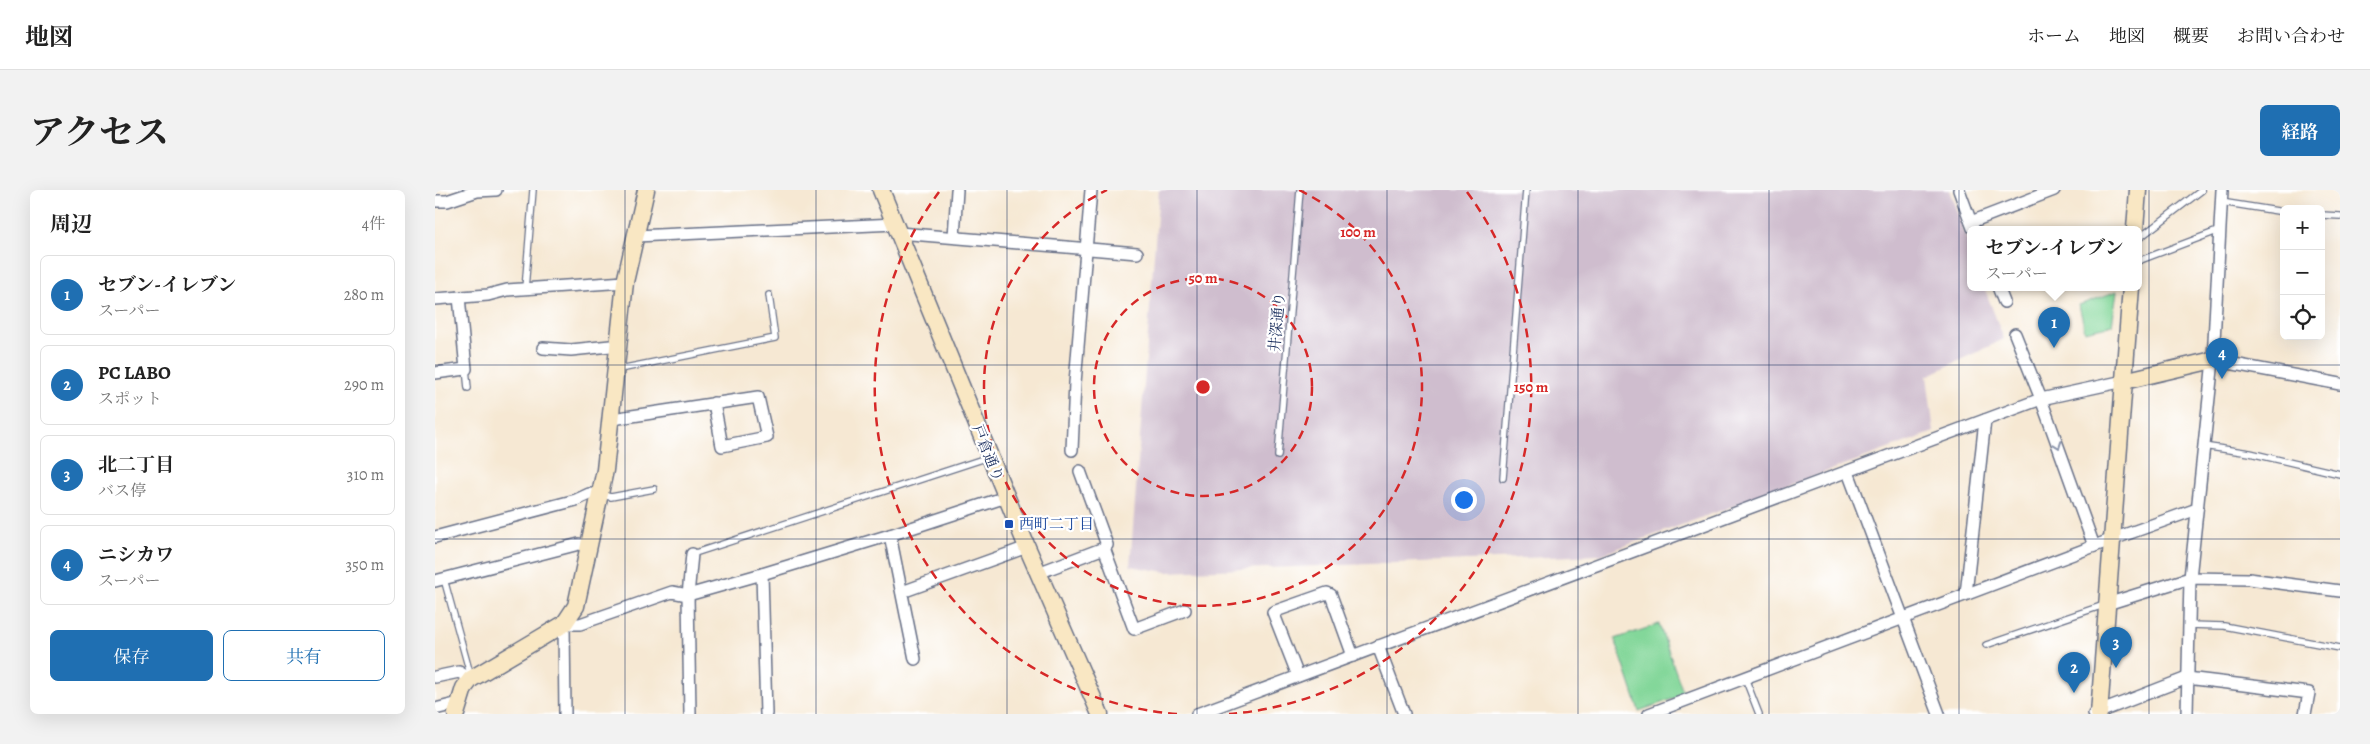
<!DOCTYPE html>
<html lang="ja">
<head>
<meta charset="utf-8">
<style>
	:root { --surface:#fff; --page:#f2f2f2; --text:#222; --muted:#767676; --line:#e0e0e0; --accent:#1f6fb2 }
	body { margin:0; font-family:Alegreya,"Noto Serif JP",serif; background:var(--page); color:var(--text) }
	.controls { position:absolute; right:15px; top:15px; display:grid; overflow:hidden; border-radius:8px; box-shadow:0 5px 20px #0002 }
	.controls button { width:45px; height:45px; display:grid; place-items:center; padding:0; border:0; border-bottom:1px solid var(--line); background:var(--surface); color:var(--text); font:25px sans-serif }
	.you { position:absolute; left:1028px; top:309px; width:18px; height:18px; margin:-12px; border:4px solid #fff; border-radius:50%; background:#1a73e8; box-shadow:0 0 0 8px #1a73e833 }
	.badge { display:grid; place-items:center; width:32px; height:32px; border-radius:50%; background:var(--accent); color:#fff; font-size:16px; font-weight:700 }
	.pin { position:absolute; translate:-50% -41px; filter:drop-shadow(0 1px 2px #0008) }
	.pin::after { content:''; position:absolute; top:26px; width:18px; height:15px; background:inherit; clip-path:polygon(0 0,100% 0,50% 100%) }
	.popup { position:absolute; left:1532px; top:36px; width:175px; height:65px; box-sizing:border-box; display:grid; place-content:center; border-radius:8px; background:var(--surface); filter:drop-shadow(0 1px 4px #0005); font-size:16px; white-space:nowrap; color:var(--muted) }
	.popup b { font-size:19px; color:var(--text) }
	.popup::after { content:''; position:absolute; left:50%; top:100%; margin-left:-10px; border:10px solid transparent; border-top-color:var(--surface) }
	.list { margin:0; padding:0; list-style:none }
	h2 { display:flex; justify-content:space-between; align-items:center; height:65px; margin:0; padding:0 20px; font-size:21px }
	h2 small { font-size:16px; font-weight:400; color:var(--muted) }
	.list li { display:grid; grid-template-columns:32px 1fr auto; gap:15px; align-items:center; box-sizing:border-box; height:80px; margin:0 10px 10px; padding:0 10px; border:1px solid var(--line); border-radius:8px }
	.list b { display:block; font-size:19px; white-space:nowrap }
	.list p { margin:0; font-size:16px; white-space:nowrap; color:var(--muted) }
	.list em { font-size:16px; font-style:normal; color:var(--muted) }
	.actions { display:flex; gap:10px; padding:15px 20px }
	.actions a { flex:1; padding:11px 0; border:1px solid var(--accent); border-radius:8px; text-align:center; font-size:18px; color:var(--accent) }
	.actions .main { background:var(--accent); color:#fff }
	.icon { flex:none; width:28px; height:28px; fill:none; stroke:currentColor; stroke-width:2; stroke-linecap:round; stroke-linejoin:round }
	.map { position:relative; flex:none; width:1905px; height:524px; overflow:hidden; border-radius:8px }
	header { display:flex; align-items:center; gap:30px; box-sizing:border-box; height:70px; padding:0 25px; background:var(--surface); border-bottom:1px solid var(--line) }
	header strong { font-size:24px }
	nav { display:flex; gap:28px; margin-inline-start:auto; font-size:18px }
	.intro { display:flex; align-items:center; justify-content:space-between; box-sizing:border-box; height:120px; padding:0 30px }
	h1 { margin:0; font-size:35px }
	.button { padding:12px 22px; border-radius:8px; background:var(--accent); color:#fff; font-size:18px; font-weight:700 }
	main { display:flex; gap:30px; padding:0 30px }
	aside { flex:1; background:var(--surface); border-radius:8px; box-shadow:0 5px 20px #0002 }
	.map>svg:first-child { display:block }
</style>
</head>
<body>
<header>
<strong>地図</strong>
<nav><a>ホーム</a><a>地図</a><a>概要</a><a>お問い合わせ</a></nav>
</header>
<div class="intro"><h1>アクセス</h1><a class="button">経路</a></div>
<main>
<aside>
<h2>周辺<small>4件</small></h2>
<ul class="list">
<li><span class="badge">1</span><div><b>セブン-イレブン</b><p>スーパー</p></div><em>280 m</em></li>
<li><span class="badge">2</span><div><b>PC LABO</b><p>スポット</p></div><em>290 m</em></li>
<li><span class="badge">3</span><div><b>北二丁目</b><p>バス停</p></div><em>310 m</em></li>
<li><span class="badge">4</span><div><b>ニシカワ</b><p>スーパー</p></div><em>350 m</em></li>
</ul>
<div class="actions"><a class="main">保存</a><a>共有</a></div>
</aside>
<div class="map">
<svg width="1905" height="524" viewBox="0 0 1905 524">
	<rect width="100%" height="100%" fill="#fff"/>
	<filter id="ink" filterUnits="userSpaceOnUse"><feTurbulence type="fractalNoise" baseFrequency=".02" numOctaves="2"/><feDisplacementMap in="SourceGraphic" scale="10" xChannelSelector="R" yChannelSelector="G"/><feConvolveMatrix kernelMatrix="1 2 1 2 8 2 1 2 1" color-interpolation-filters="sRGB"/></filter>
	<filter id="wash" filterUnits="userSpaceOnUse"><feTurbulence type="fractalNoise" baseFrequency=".0096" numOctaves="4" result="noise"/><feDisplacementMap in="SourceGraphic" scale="20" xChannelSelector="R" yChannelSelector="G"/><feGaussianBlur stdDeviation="1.12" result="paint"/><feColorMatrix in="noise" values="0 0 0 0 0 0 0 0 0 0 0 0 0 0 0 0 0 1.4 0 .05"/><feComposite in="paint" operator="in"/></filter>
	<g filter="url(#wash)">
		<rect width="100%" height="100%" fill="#f6e8d3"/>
		<!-- industrial -->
		<path fill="#cfbdce" d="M724,0H1514L1535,58V97H1549L1569,149L1492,186L1499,242L1165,365L732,382L695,376Z"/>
		<!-- green -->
		<g fill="#83d79a" stroke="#4f837c">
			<path d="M1682,101L1677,135L1650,141L1644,115Z"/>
			<path d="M1224,434L1249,505L1204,521L1180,449Z"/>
		</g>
	</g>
	<g filter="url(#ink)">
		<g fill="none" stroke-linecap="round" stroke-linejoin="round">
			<!-- lane casing -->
			<g stroke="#687087" stroke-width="8">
				<g id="lane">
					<path d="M1786,12L1849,22"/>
					<path d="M1886,25L1905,26"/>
					<path d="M1703,49L1767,0"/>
					<path d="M1703,71L1785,40"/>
					<path d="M90,99L98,0"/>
					<path d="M183,177L190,178L340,148L334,105"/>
					<path d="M31,179L33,198"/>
					<path d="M1768,256L1815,263L1905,284"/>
					<path d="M843,266L865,0"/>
					<path d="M1068,288L1091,0"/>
					<path d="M166,305L176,307L219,299"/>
					<path d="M257,364L554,267"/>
					<path d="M9,389L36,487"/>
					<path d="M1753,435L1789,436L1905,458"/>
					<path d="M1551,455L1669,415"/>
					<path d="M1310,488L1324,524"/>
				</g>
			</g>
			<!-- street casing -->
			<g stroke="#687087" stroke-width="14">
				<g id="street">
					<path d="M1524,0L1538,38"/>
					<path d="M0,11H12L42,1L61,0"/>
					<path d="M1536,32L1619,0"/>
					<path d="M464,43L702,63"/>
					<path d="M201,46L460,34"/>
					<path d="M519,47L522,0"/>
					<path d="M1563,97L1569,112"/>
					<path d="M0,109L53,105L72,100L190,92"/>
					<path d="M1580,144L1606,209L1659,356"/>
					<path d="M108,158L136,160L185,155"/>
					<path d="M1778,170L1905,194"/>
					<path d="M0,183L31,179L24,107"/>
					<path d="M177,229L323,207L332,247L287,256L279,213"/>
					<path d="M637,260L640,193L656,0"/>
					<path d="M645,281L672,355L669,358"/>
					<path d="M1413,282L1504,524"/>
					<path d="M455,345L480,469"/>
					<path d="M0,347L141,310L154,304L166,305"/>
					<path d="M603,383L669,358L699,439L750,420"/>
					<path d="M327,384L331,524"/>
					<path d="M0,391L144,354L154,356"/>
					<path d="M467,402L592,357"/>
					<path d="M1531,404L1550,230"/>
					<path d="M1672,414L1755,388L1814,389L1905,401"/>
					<path d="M943,456L969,524"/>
					<path d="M863,486L838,422L892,403L896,405L918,466"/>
					<path d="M0,487L24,482L36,489"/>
					<path d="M0,519L24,513"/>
					<path d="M130,524L129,434H145L237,402L253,405L327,384L455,345L571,307"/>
					<path d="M255,524L253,405L257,364"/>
					<path d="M762,524L1606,209L1689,191"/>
					<path d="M1214,524L1678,349L1762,319"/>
					<path d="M1659,524L1752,488L1874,503L1870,524"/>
					<path d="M1752,524L1755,388L1778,170L1787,0"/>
				</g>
			</g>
			<!-- secondary casing -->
			<g stroke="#687087" stroke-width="19">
				<g id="secondary">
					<path d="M446,0L592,357L665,524"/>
					<path d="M1700,39L1703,0"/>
					<path d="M1689,191L1778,170"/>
					<path d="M21,524L29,498L36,489L129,434L141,416L170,280L190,92L211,0"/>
					<path d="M1664,524L1696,97"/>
				</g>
			</g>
			<!-- lane -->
			<use href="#lane" stroke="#fff" stroke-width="5.5"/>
			<!-- street -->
			<use href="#street" stroke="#fff" stroke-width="11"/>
			<!-- secondary -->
			<use href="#secondary" stroke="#f9e7c3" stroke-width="16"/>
		</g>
		<!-- one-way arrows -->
		<defs><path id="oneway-chevron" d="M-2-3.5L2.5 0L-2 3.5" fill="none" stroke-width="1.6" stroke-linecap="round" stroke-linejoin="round" transform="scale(1.25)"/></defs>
		<use stroke="#8d97ae" href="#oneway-chevron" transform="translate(1623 255) rotate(70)"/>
	</g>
	<!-- grid -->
	<path fill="none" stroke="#1b2f5e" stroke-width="1" stroke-opacity="0.55" d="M190,0V524M381,0V524M572,0V524M762,0V524M952,0V524M1143,0V524M1334,0V524M1524,0V524M1714,0V524M0,175H1905M0,349H1905"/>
	<!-- distance rings -->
	<g fill="none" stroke="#d62828" stroke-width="2.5" stroke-dasharray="9 6">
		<circle cx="768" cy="197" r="109"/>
		<path d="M864 0A219 219 0 1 1 672 0"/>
		<path d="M742 524A328 328 0 0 1 504 2M1032 2A328 328 0 0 1 794 524"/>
	</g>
	<!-- markers -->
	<rect fill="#1a4fb4" stroke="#fff" stroke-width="2" x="569" y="329" width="10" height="10" rx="2.5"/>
	<g text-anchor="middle" stroke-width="4.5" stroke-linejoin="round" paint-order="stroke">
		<!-- street labels -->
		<g font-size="15" fill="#1b2f5e" stroke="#fff">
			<text transform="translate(842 132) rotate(-85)" y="5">井深通り</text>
			<text transform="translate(553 263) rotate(68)" y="5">戸倉通り</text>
		</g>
		<!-- transit labels -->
		<g font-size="15" fill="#164399" stroke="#fff" text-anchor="start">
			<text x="584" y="339">西町二丁目</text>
		</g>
	</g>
	<circle cx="768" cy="197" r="8" fill="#d62828" stroke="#fff" stroke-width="2.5"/>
	<g font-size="15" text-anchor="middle" font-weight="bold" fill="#d62828" stroke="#fff" stroke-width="4.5" stroke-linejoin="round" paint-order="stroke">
		<text x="923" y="47">100 m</text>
		<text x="768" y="93">50 m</text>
		<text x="1096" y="202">150 m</text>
	</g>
</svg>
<div class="controls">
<button>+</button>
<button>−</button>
<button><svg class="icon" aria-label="locate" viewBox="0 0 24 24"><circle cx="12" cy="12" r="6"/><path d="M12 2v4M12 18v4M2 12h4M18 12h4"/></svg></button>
</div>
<div class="you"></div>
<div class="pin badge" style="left:1619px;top:158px">1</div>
<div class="popup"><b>セブン-イレブン</b>スーパー</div>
<div class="pin badge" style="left:1639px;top:503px">2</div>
<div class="pin badge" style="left:1681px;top:478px">3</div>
<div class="pin badge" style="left:1787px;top:189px">4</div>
</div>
</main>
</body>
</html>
